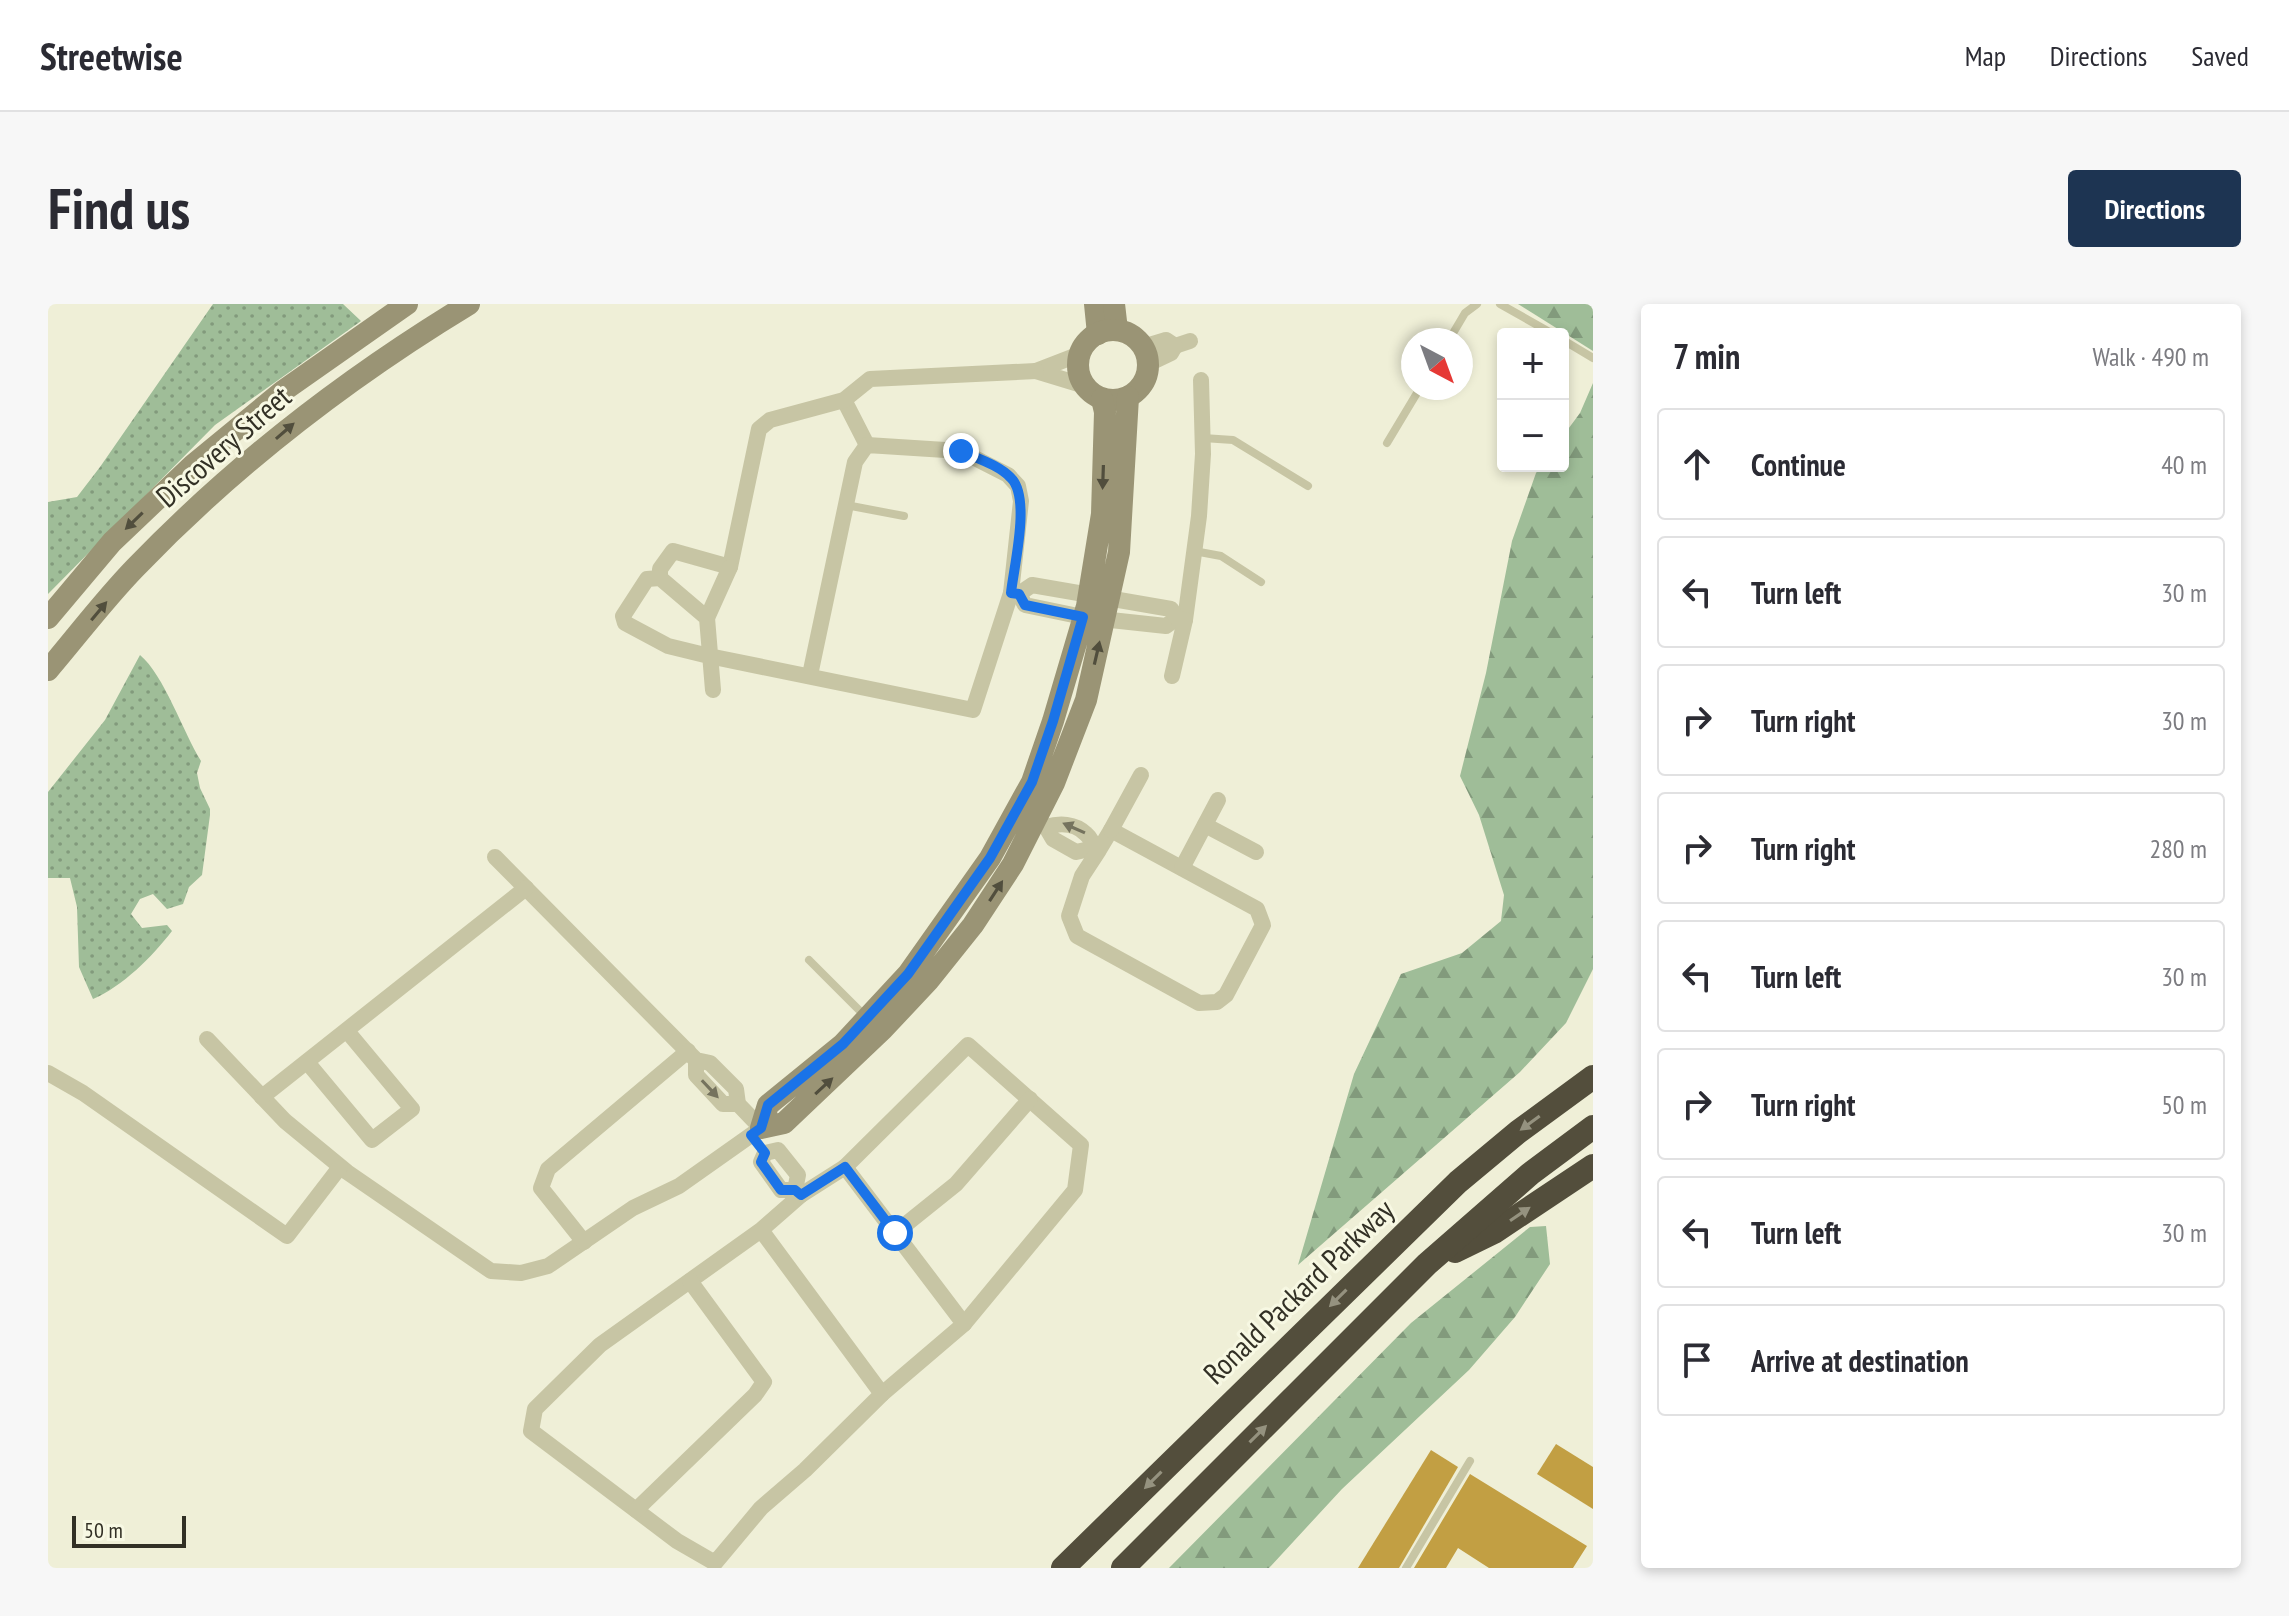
<!DOCTYPE html>
<html lang="en">
<head>
<meta charset="utf-8">
<style>
	:root { --surface:#fff; --page:#f7f7f7; --text:#2b2b33; --muted:#7c7c81; --line:#e1e1e2; --accent:#1d3452 }
	body { margin:0; font-family:"PT Sans Narrow",sans-serif; background:var(--page); color:var(--text) }
	.controls { position:absolute; right:24px; top:24px; display:grid; overflow:hidden; border-radius:8px; box-shadow:0 4px 12px #0003 }
	.controls button { width:72px; height:72px; display:grid; place-items:center; padding:0; border:0; border-bottom:2px solid var(--line); background:var(--surface); color:var(--text); font:40px sans-serif }
	.compass { position:absolute; left:1353px; top:24px; width:72px; height:72px; border-radius:50%; background:var(--surface); box-shadow:0 4px 12px #0003; rotate:139deg }
	.scale { position:absolute; left:24px; bottom:20px; width:114px; box-sizing:border-box; padding-left:8px; border:4px solid #323025; border-top:0; font-size:22px; line-height:28px; white-space:nowrap; color:#323025; -webkit-text-stroke:6px #f7f8e3; paint-order:stroke }
	.stop { position:absolute; width:24px; height:24px; margin:-18px; border:6px solid #1a73e8; border-radius:50%; background:#fff }
	.stop.end { background:#1a73e8; border-color:#fff; box-shadow:0 2px 8px #0008 }
	.list { margin:0; padding:0; list-style:none }
	h2 { display:flex; justify-content:space-between; align-items:center; height:104px; margin:0; padding:0 32px; font-size:34px }
	h2 small { font-size:26px; font-weight:400; color:var(--muted) }
	.list li { display:grid; grid-template-columns:52px 1fr auto; gap:24px; align-items:center; box-sizing:border-box; height:112px; margin:0 16px 16px; padding:0 16px; border:2px solid var(--line); border-radius:8px }
	.list b { display:block; font-size:30px; white-space:nowrap }
	.list em { font-size:26px; font-style:normal; color:var(--muted) }
	.icon { flex:none; width:44px; height:44px; fill:none; stroke:currentColor; stroke-width:2; stroke-linecap:round; stroke-linejoin:round }
	.map { position:relative; flex:none; width:1545px; height:1264px; overflow:hidden; border-radius:8px }
	header { display:flex; align-items:center; gap:48px; box-sizing:border-box; height:112px; padding:0 40px; background:var(--surface); border-bottom:2px solid var(--line) }
	header strong { font-size:38px }
	nav { display:flex; gap:44px; margin-inline-start:auto; font-size:28px }
	.intro { display:flex; align-items:center; justify-content:space-between; box-sizing:border-box; height:192px; padding:0 48px }
	h1 { margin:0; font-size:56px }
	.button { padding:20px 36px; border-radius:8px; background:var(--accent); color:#fff; font-size:28px; font-weight:700 }
	main { display:flex; gap:48px; padding:0 48px }
	aside { flex:1; background:var(--surface); border-radius:8px; box-shadow:0 4px 12px #0003 }
	.map>svg:first-child { display:block }
</style>
</head>
<body>
<header>
<strong>Streetwise</strong>
<nav><a>Map</a><a>Directions</a><a>Saved</a></nav>
</header>
<div class="intro"><h1>Find us</h1><a class="button">Directions</a></div>
<main>
<div class="map">
<svg width="1545" height="1264" viewBox="0 0 1545 1264">
	<defs>
		<pattern id="grass-dots" width="8" height="8" patternUnits="userSpaceOnUse" patternTransform="scale(2)"><rect width="8" height="8" fill="#9fbd98"/><path d="M2 2h.1M6 6h.1" fill="none" stroke="#829a7c" stroke-width="1.8" stroke-linecap="round"/></pattern>
		<pattern id="forest-firs" width="22" height="20" patternUnits="userSpaceOnUse" patternTransform="scale(2)"><rect width="22" height="20" fill="#9fbd98"/><path d="M5 1l3.5 6h-7zM16 11l3.5 6h-7z" fill="#829a7c"/></pattern>
	</defs>
	<rect width="100%" height="100%" fill="#efefd7"/>
	<!-- grass -->
	<g fill="url(#grass-dots)">
		<path d="M165,0H295L313,17L167,121L0,290V198L29,193L52,163Z"/>
		<path d="M92,351C116,371 135,428 153,457L149,469L152,484L162,505V511L154,571L141,583L135,600L119,605L105,590L92,595L83,610L94,624L119,621L124,627C104,653 75,682 45,695L31,663L29,603L22,574H0V488L57,416Z"/>
	</g>
	<!-- forest -->
	<g fill="url(#forest-firs)">
		<path d="M1470,0H1545V47Z"/>
		<path d="M1545,79V665L1518,719L1472,768L1250,961L1306,770L1353,670L1414,649L1453,617L1456,591L1431,511L1412,472L1438,369L1464,237L1488,169L1493,162H1515V132L1532,109Z"/>
		<path d="M1498,922L1502,960L1467,1013L1421,1066L1294,1185L1221,1264H1121L1363,1019L1482,923Z"/>
	</g>
	<!-- building -->
	<g fill="#c29f43">
		<path d="M1508,1140L1545,1163V1205L1489,1170Z"/>
		<path d="M1383,1146L1410,1163L1351,1264H1310Z"/>
		<path d="M1422,1170L1539,1242L1525,1264H1441L1410,1244L1398,1264H1366Z"/>
	</g>
	<g fill="none" stroke-linecap="round" stroke-linejoin="round">
		<!-- lane -->
		<g stroke="#c7c5a4" stroke-width="8">
			<path d="M1452,0L1505,30"/>
			<path d="M1401,36L1417,9L1429,0"/>
			<path d="M1515,36L1545,54"/>
			<path d="M1155,134L1185,136L1260,182"/>
			<path d="M1339,139L1372,84"/>
			<path d="M798,201L856,212"/>
			<path d="M1146,247L1173,252L1213,278"/>
			<path d="M761,656L818,713"/>
			<path d="M1358,1264L1422,1157"/>
		</g>
		<!-- street -->
		<g stroke="#c7c5a4" stroke-width="16">
			<path d="M1127,42L1142,37"/>
			<path d="M1095,43L1118,36L1127,42L1123,49L1100,60"/>
			<path d="M1032,50L988,67L1034,81"/>
			<path d="M796,96L819,141"/>
			<path d="M612,274V265L625,247L682,263L711,125L722,116L796,96L822,75L988,67"/>
			<path d="M971,290L977,301L1035,313L1118,322L1129,314"/>
			<path d="M659,314L682,263"/>
			<path d="M1137,316L1151,212L1155,150L1153,76"/>
			<path d="M762,371L807,158L819,141L913,147L960,171L970,182L973,197L963,289"/>
			<path d="M665,386L659,314L612,274L599,275L575,312L577,319L620,342L661,352L925,406L963,289L971,290L984,281L1123,305L1129,314L1137,316L1124,372"/>
			<path d="M991,520L998,523L1005,535L1028,548L1046,544"/>
			<path d="M1157,521L1208,548"/>
			<path d="M998,523C1011,519 1027,519 1038,530C1044,535 1044,541 1051,546L1034,572L1021,612L1029,632L1151,699L1169,698L1178,691L1215,621L1209,605L1063,526L1051,546"/>
			<path d="M1063,526L1093,471"/>
			<path d="M1134,564L1170,496"/>
			<path d="M159,735L237,817L299,868L443,967L473,969L500,962L585,904L631,882L713,824L690,800L688,785L662,759L648,756L447,553"/>
			<path d="M648,756V771L675,800H690"/>
			<path d="M259,758L324,836L364,805L299,727"/>
			<path d="M0,769L35,789L239,932L292,863"/>
			<path d="M214,793L478,584"/>
			<path d="M717,849L713,858L733,886H747"/>
			<path d="M797,863L920,741L1033,841L1027,886L916,1020"/>
			<path d="M753,891L797,863L916,1020L834,1090"/>
			<path d="M713,926L552,1041L487,1105L483,1127L629,1237L667,1259L713,1204L757,1166L834,1090L713,926L753,891L747,886L750,871L730,846L717,849"/>
			<path d="M847,929L908,880L982,795"/>
			<path d="M536,938L493,884L500,865L640,747"/>
			<path d="M588,1206L707,1091L716,1078L642,977"/>
		</g>
		<!-- secondary -->
		<g stroke="#9a9475" stroke-width="22">
			<path d="M1047,0L1050,30"/>
			<path d="M1066,0L1069,26"/>
			<circle cx="1065" cy="61" r="35"/>
			<path d="M1054,95L1057,108L1054,210L1039,302L1005,417L984,478L942,554L860,670L795,740L720,801L713,824L736,819L835,725L881,676L925,621L965,560L1006,479L1038,396L1071,248L1080,93"/>
			<path d="M0,314L64,238L145,161L235,87L359,0"/>
			<path d="M0,366C29,332 56,296 87,264C186,161 299,74 421,0"/>
		</g>
		<!-- highway -->
		<g stroke="#534e3c" stroke-width="24">
			<path d="M1407,947L1446,928L1545,862"/>
			<path d="M1015,1264L1410,878L1470,828L1545,773"/>
			<path d="M1075,1264L1379,960L1482,870L1545,823"/>
		</g>
	</g>
	<!-- one-way arrows -->
	<defs><path id="oneway-solid" d="M-6-.8H1V-3.2L6.5 0L1 3.2V.8H-6Z" transform="scale(2)"/></defs>
	<g fill="#514e3d">
		<use href="#oneway-solid" transform="translate(237 127) rotate(-41)"/>
		<use href="#oneway-solid" transform="translate(1055 173) rotate(92)"/>
		<use href="#oneway-solid" transform="translate(86 217) rotate(136)"/>
		<use href="#oneway-solid" transform="translate(51 307) rotate(-50)"/>
		<use href="#oneway-solid" transform="translate(1049 349) rotate(-77)"/>
		<use href="#oneway-solid" transform="translate(948 587) rotate(-57)"/>
		<use href="#oneway-solid" transform="translate(776 782) rotate(-43)"/>
	</g>
	<g fill="#75735e">
		<use href="#oneway-solid" transform="translate(1026 524) rotate(-156)"/>
		<use href="#oneway-solid" transform="translate(662 785) rotate(47)"/>
	</g>
	<g fill="#95927f">
		<use href="#oneway-solid" transform="translate(1482 819) rotate(144)"/>
		<use href="#oneway-solid" transform="translate(1472 910) rotate(-34)"/>
		<use href="#oneway-solid" transform="translate(1290 994) rotate(135)"/>
		<use href="#oneway-solid" transform="translate(1210 1130) rotate(-45)"/>
		<use href="#oneway-solid" transform="translate(1105 1176) rotate(135)"/>
	</g>
	<g fill="none" stroke-linecap="round" stroke-linejoin="round">
		<!-- route -->
		<path stroke="#1a73e8" stroke-width="10" d="M847,929L797,863L753,891L747,886H733L713,858L717,849L703,831L713,824L720,801L795,740L860,670L942,554L984,478L1005,417L1035,313L977,301L971,290L963,289C966,261 983,194 963,174C951,161 928,154 913,147"/>
	</g>
	<g text-anchor="middle" stroke-width="6" stroke-linejoin="round" paint-order="stroke">
		<!-- street labels -->
		<g font-size="30" fill="#323025" stroke="#f7f8e3">
			<text transform="translate(176 143) rotate(-41)" y="10">Discovery Street</text>
			<text transform="translate(1251 988) rotate(-44)" y="10">Ronald Packard Parkway</text>
		</g>
	</g>
</svg>
<div class="controls">
<button>+</button>
<button>−</button>
</div>
<svg class="compass" viewBox="-18 -18 36 36"><path d="M0-13l5 13h-10z" fill="#e53935"/><path d="M0 13l5-13h-10z" fill="#7c7c81"/></svg>
<div class="scale">50 m</div>
<div class="stop" style="left:847px;top:929px"></div>
<div class="stop end" style="left:913px;top:147px"></div>
</div>
<aside>
<h2>7 min<small>Walk · 490 m</small></h2>
<ul class="list">
<li><svg class="icon" aria-label="ahead" viewBox="0 0 24 24"><path d="M12 20V5M6 11l6-6 6 6"/></svg><div><b>Continue</b></div><em>40 m</em></li>
<li><svg class="icon" aria-label="left" viewBox="0 0 24 24"><path d="M17 20v-9H6M10 6l-5 5 5 5"/></svg><div><b>Turn left</b></div><em>30 m</em></li>
<li><svg class="icon" aria-label="right" viewBox="0 0 24 24"><path d="M7 20v-9h11M14 6l5 5-5 5"/></svg><div><b>Turn right</b></div><em>30 m</em></li>
<li><svg class="icon" aria-label="right" viewBox="0 0 24 24"><path d="M7 20v-9h11M14 6l5 5-5 5"/></svg><div><b>Turn right</b></div><em>280 m</em></li>
<li><svg class="icon" aria-label="left" viewBox="0 0 24 24"><path d="M17 20v-9H6M10 6l-5 5 5 5"/></svg><div><b>Turn left</b></div><em>30 m</em></li>
<li><svg class="icon" aria-label="right" viewBox="0 0 24 24"><path d="M7 20v-9h11M14 6l5 5-5 5"/></svg><div><b>Turn right</b></div><em>50 m</em></li>
<li><svg class="icon" aria-label="left" viewBox="0 0 24 24"><path d="M17 20v-9H6M10 6l-5 5 5 5"/></svg><div><b>Turn left</b></div><em>30 m</em></li>
<li><svg class="icon" aria-label="arrive" viewBox="0 0 24 24"><path d="M6 21V4h12l-3 4 3 4H6"/></svg><div><b>Arrive at destination</b></div></li>
</ul>
</aside>
</main>
</body>
</html>
